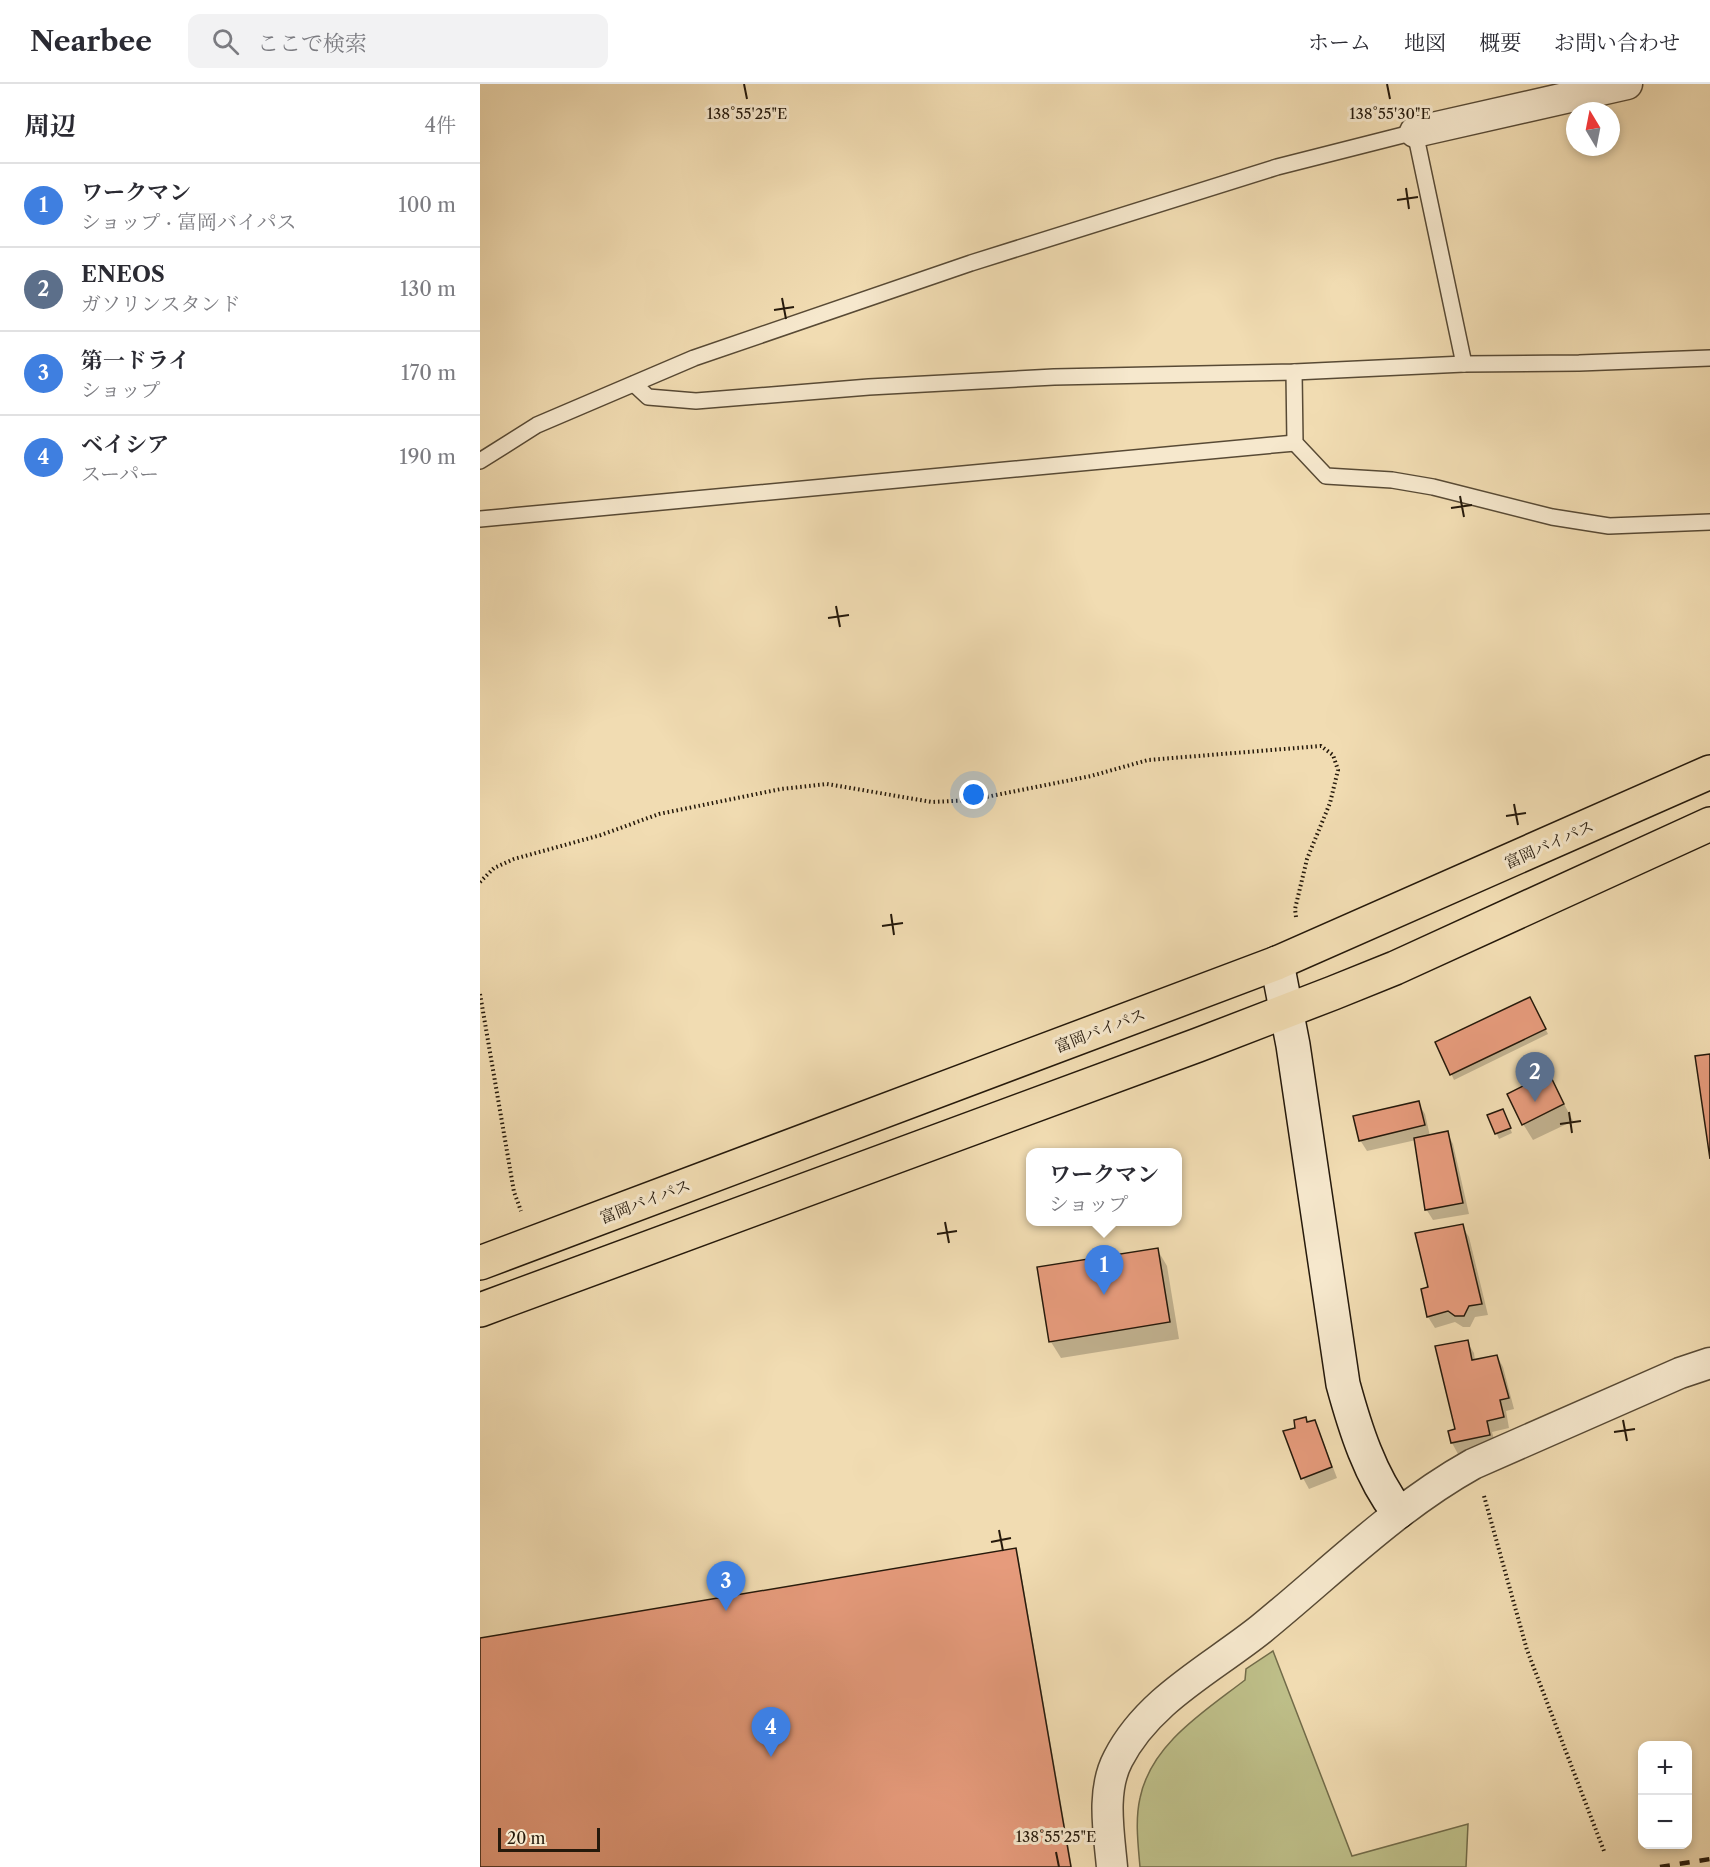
<!DOCTYPE html>
<html lang="ja">
<head>
<meta charset="utf-8">
<style>
	:root { --surface:#fff; --page:#f2f2f3; --text:#2b2b33; --muted:#7c7c81; --line:#e1e1e2; --accent:#db2777 }
	body { margin:0; font-family:"Libre Caslon Text","Noto Serif JP",serif; background:var(--page); color:var(--text) }
	.controls { position:absolute; right:18px; bottom:18px; display:grid; overflow:hidden; border-radius:12px; box-shadow:0 3px 9px #0003 }
	.controls button { width:54px; height:54px; display:grid; place-items:center; padding:0; border:0; border-bottom:2px solid var(--line); background:var(--surface); color:var(--text); font:30px sans-serif }
	.compass { position:absolute; left:1086px; top:18px; width:54px; height:54px; border-radius:50%; background:var(--surface); box-shadow:0 3px 9px #0003; rotate:350deg }
	.scale { position:absolute; left:18px; bottom:15px; width:102px; box-sizing:border-box; padding-left:6px; border:3px solid #25190b; border-top:0; font-size:16px; line-height:21px; white-space:nowrap; color:#25190b; -webkit-text-stroke:4px #f6e8cd; paint-order:stroke }
	.you { position:absolute; left:494px; top:711px; width:21px; height:21px; margin:-15px; border:4px solid #fff; border-radius:50%; background:#1a73e8; box-shadow:0 0 0 9px #1a73e833 }
	.badge { display:grid; place-items:center; width:39px; height:39px; border-radius:50%; background:var(--accent); color:#fff; font-size:20px; font-weight:700 }
	.pin { position:absolute; translate:-50% -50px; filter:drop-shadow(0 2px 3px #0008) }
	.pin::after { content:''; position:absolute; top:32px; width:21px; height:18px; background:inherit; clip-path:polygon(0 0,100% 0,50% 100%) }
	.popup { position:absolute; left:546px; top:1064px; width:156px; height:78px; box-sizing:border-box; display:grid; place-content:center; border-radius:12px; background:var(--surface); filter:drop-shadow(0 2px 4px #0005); font-size:20px; white-space:nowrap; color:var(--muted) }
	.popup b { font-size:22px; color:var(--text) }
	.popup::after { content:''; position:absolute; left:50%; top:100%; margin-left:-12px; border:12px solid transparent; border-top-color:var(--surface) }
	.list { margin:0; padding:0; list-style:none }
	h2 { display:flex; justify-content:space-between; align-items:center; height:78px; margin:0; padding:0 24px; font-size:26px }
	h2 small { font-size:20px; font-weight:400; color:var(--muted) }
	.list li { display:grid; grid-template-columns:39px 1fr auto; gap:18px; align-items:center; box-sizing:border-box; height:84px; padding:0 24px; border-top:2px solid var(--line) }
	.list b { display:block; font-size:22px; white-space:nowrap }
	.list p { margin:0; font-size:20px; white-space:nowrap; color:var(--muted) }
	.list em { font-size:20px; font-style:normal; color:var(--muted) }
	.icon { flex:none; width:33px; height:33px; fill:none; stroke:currentColor; stroke-width:2; stroke-linecap:round; stroke-linejoin:round }
	.map { position:relative; flex:none; width:1230px; height:1783px; overflow:hidden }
	header { display:flex; align-items:center; gap:36px; box-sizing:border-box; height:84px; padding:0 30px; background:var(--surface); border-bottom:2px solid var(--line) }
	header strong { font-size:28px }
	nav { display:flex; gap:33px; margin-inline-start:auto; font-size:21px }
	.search { width:420px; height:54px; background:var(--page); display:flex; align-items:center; gap:15px; box-sizing:border-box; padding:0 21px; border-radius:12px; color:var(--muted); font-size:22px }
	main { display:flex }
	aside { flex:1; background:var(--surface) }
	.map>svg:first-child { display:block }
</style>
</head>
<body>
<header>
<strong>Nearbee</strong>
<div class="search"><svg class="icon" aria-label="search" viewBox="0 0 24 24"><circle cx="10" cy="10" r="6"/><path d="M15 15l6 6"/></svg>ここで検索</div>
<nav><a>ホーム</a><a>地図</a><a>概要</a><a>お問い合わせ</a></nav>
</header>
<main>
<aside>
<h2>周辺<small>4件</small></h2>
<ul class="list">
<li><span class="badge" style="background:#3f7fe0">1</span><div><b>ワークマン</b><p>ショップ · 富岡バイパス</p></div><em>100 m</em></li>
<li><span class="badge" style="background:#5c6f8a">2</span><div><b>ENEOS</b><p>ガソリンスタンド</p></div><em>130 m</em></li>
<li><span class="badge" style="background:#3f7fe0">3</span><div><b>第一ドライ</b><p>ショップ</p></div><em>170 m</em></li>
<li><span class="badge" style="background:#3f7fe0">4</span><div><b>ベイシア</b><p>スーパー</p></div><em>190 m</em></li>
</ul>
</aside>
<div class="map">
<svg width="1230" height="1783" viewBox="0 0 1230 1783">
	<rect width="100%" height="100%" fill="#f1dcb2"/>
	<filter id="stains"><feTurbulence type="fractalNoise" baseFrequency=".00333" numOctaves="4"/><feColorMatrix values="0 0 0 0 .2 0 0 0 0 .09 0 0 0 0 .02 0 0 0 .5 -.17"/></filter>
	<radialGradient id="worn" r=".72"><stop offset=".6" stop-color="#630" stop-opacity="0"/><stop offset="1" stop-color="#630" stop-opacity=".3"/></radialGradient>
	<!-- green -->
	<path fill="#bebf89" stroke="#726c4a" stroke-width="1.5" d="M793,1567L872,1772L988,1740L986,1783H660C658,1760 655,1736 660,1714C671,1660 725,1627 765,1596L766,1585Z"/>
	<!-- shadow -->
	<g fill="#0003">
		<path d="M1050,915L1068,950L974,996L957,959Z"/>
		<path d="M1069,991L1093,1037L1053,1056L1043,1040Z"/>
		<path d="M938,1019L945,1030L950,1052L967,1048L973,1060L989,1130L953,1136L946,1125L936,1056L887,1067L880,1056Z"/>
		<path d="M1009,1032H1025L1032,1049L1019,1055Z"/>
		<path d="M982,1142L989,1153L1008,1231L995,1233L990,1243H983L975,1238L955,1244L948,1233L943,1206L949,1204Z"/>
		<path d="M677,1165L687,1182L699,1255L581,1274L571,1258Z"/>
		<path d="M987,1258L994,1269L995,1277L1017,1272L1023,1283L1034,1325L1026,1327L1029,1344L1012,1348L1016,1362L978,1370L972,1359L969,1348L976,1346Z"/>
		<path d="M834,1338L840,1349L857,1394L829,1405L823,1394L816,1345Z"/>
		<path d="M535,1466L538,1471L592,1783H0V1555Z"/>
	</g>
	<!-- building -->
	<g fill="#e69b7c" stroke="#25190b" stroke-width="1.5">
		<path d="M1050,913L1066,945L970,991L955,958Z"/>
		<path d="M1230,970V1075L1215,972Z"/>
		<path d="M1069,989L1084,1020L1042,1041L1027,1010Z"/>
		<path d="M939,1017L945,1041L879,1057L873,1032Z"/>
		<path d="M1023,1025L1031,1044L1015,1050L1007,1031Z"/>
		<path d="M968,1047L983,1119L945,1126L934,1054Z"/>
		<path d="M983,1140L1002,1220L989,1222L984,1232H975L968,1227L947,1233L941,1205L948,1203L935,1149Z"/>
		<path d="M678,1164L690,1238L569,1258L557,1183Z"/>
		<path d="M988,1256L992,1276L1017,1271L1029,1314L1020,1316L1024,1333L1007,1337L1010,1351L971,1359L968,1347L975,1345L955,1262Z"/>
		<path d="M826,1333L827,1338L835,1336L852,1383L821,1395L803,1347L815,1344L814,1336Z"/>
		<path d="M536,1464L591,1783H0V1554Z"/>
	</g>
	<g fill="none" stroke-linecap="round" stroke-linejoin="round">
		<!-- lane casing -->
		<g stroke="#584a35" stroke-width="18">
			<g id="lane">
				<path d="M814,288L815,359L846,392L912,396L953,403L1072,433L1129,442L1230,438"/>
				<path d="M154,300L168,313L216,317L389,303L574,293L814,288L984,280L1099,279L1230,274"/>
				<path d="M0,377L57,341L214,274L491,179L797,83L935,48L984,280"/>
				<path d="M0,435L815,359"/>
			</g>
		</g>
		<!-- street casing -->
		<g stroke="#584a35" stroke-width="33">
			<g id="street">
				<path d="M935,48L1147,0"/>
				<path d="M632,1783C629,1749 621,1707 638,1675C668,1616 731,1585 781,1545C851,1488 914,1424 993,1380L1200,1289L1230,1279"/>
			</g>
		</g>
		<!-- secondary casing -->
		<g stroke="#25190b" stroke-width="36">
			<path id="secondary" d="M797,879L813,961L863,1300C875,1344 890,1392 918,1428"/>
		</g>
		<!-- highway casing -->
		<g stroke="#25190b" stroke-width="36">
			<g id="highway">
				<path d="M0,1179L797,879L1230,688"/>
				<path d="M0,1226L718,961L853,909L915,884L1230,740"/>
			</g>
		</g>
		<!-- path -->
		<g stroke="#25190b" stroke-width="4" stroke-dasharray="1.5 3" stroke-linecap="butt">
			<path d="M0,798L14,784L34,775L121,751L179,730L301,705L347,700L452,718L491,716L611,692L668,676L841,662L853,671L858,686L850,719L827,775L815,825L816,833"/>
			<path d="M0,910L34,1108L41,1127"/>
			<path d="M1004,1412L1047,1566L1124,1767"/>
		</g>
		<!-- lane -->
		<use href="#lane" stroke="#f6e8cd" stroke-width="15"/>
		<!-- street -->
		<use href="#street" stroke="#f6e8cd" stroke-width="30"/>
		<!-- secondary -->
		<use href="#secondary" stroke="#f6e8cd" stroke-width="33"/>
		<!-- highway -->
		<use href="#highway" stroke="#f1dcb2" stroke-width="33"/>
		<!-- rail -->
		<path stroke="#25190b" stroke-width="4.5" stroke-dasharray="10 10" stroke-linecap="butt" d="M1180,1783L1230,1775"/>
	</g>
	<!-- ticks -->
	<path fill="none" stroke="#25190b" stroke-width="2" d="M264,0L267,15M907,0L910,15M926,104L929,125M917,116L938,113M302,214L306,235M294,226L314,223M980,412L984,433M971,424L992,421M356,522L360,543M348,534L369,531M1034,720L1038,741M1026,732L1046,729M411,830L414,851M402,842L423,839M1089,1028L1092,1049M1080,1040L1101,1037M465,1138L469,1159M457,1150L477,1147M1143,1336L1147,1357M1134,1348L1155,1345M519,1446L523,1467M511,1458L531,1454M576,1768L579,1783"/>
	<g text-anchor="middle" stroke-width="6" stroke-linejoin="round" paint-order="stroke">
		<!-- street labels -->
		<g font-size="16" fill="#25190b" stroke="#f6e8cd">
			<text transform="translate(1069 760) rotate(-24)" y="6">富岡バイパス</text>
			<text transform="translate(620 946) rotate(-21)" y="6">富岡バイパス</text>
			<text transform="translate(165 1117) rotate(-21)" y="6">富岡バイパス</text>
		</g>
	</g>
	<g font-size="15" text-anchor="middle" fill="#25190b" stroke="#f6e8cd" stroke-width="6" stroke-linejoin="round" paint-order="stroke">
		<text x="267" y="35">138°55'25"E</text>
		<text x="910" y="35">138°55'30"E</text>
		<text x="576" y="1758">138°55'25"E</text>
	</g>
	<rect width="100%" height="100%" filter="url(#stains)"/>
	<rect width="100%" height="100%" fill="url(#worn)"/>
</svg>
<div class="controls">
<button>+</button>
<button>−</button>
</div>
<svg class="compass" viewBox="-18 -18 36 36"><path d="M0-13l5 13h-10z" fill="#e53935"/><path d="M0 13l5-13h-10z" fill="#7c7c81"/></svg>
<div class="scale">20 m</div>
<div class="you"></div>
<div class="pin badge" style="left:624px;top:1211px;background:#3f7fe0">1</div>
<div class="popup"><b>ワークマン</b>ショップ</div>
<div class="pin badge" style="left:1055px;top:1018px;background:#5c6f8a">2</div>
<div class="pin badge" style="left:246px;top:1527px;background:#3f7fe0">3</div>
<div class="pin badge" style="left:291px;top:1673px;background:#3f7fe0">4</div>
</div>
</main>
</body>
</html>
